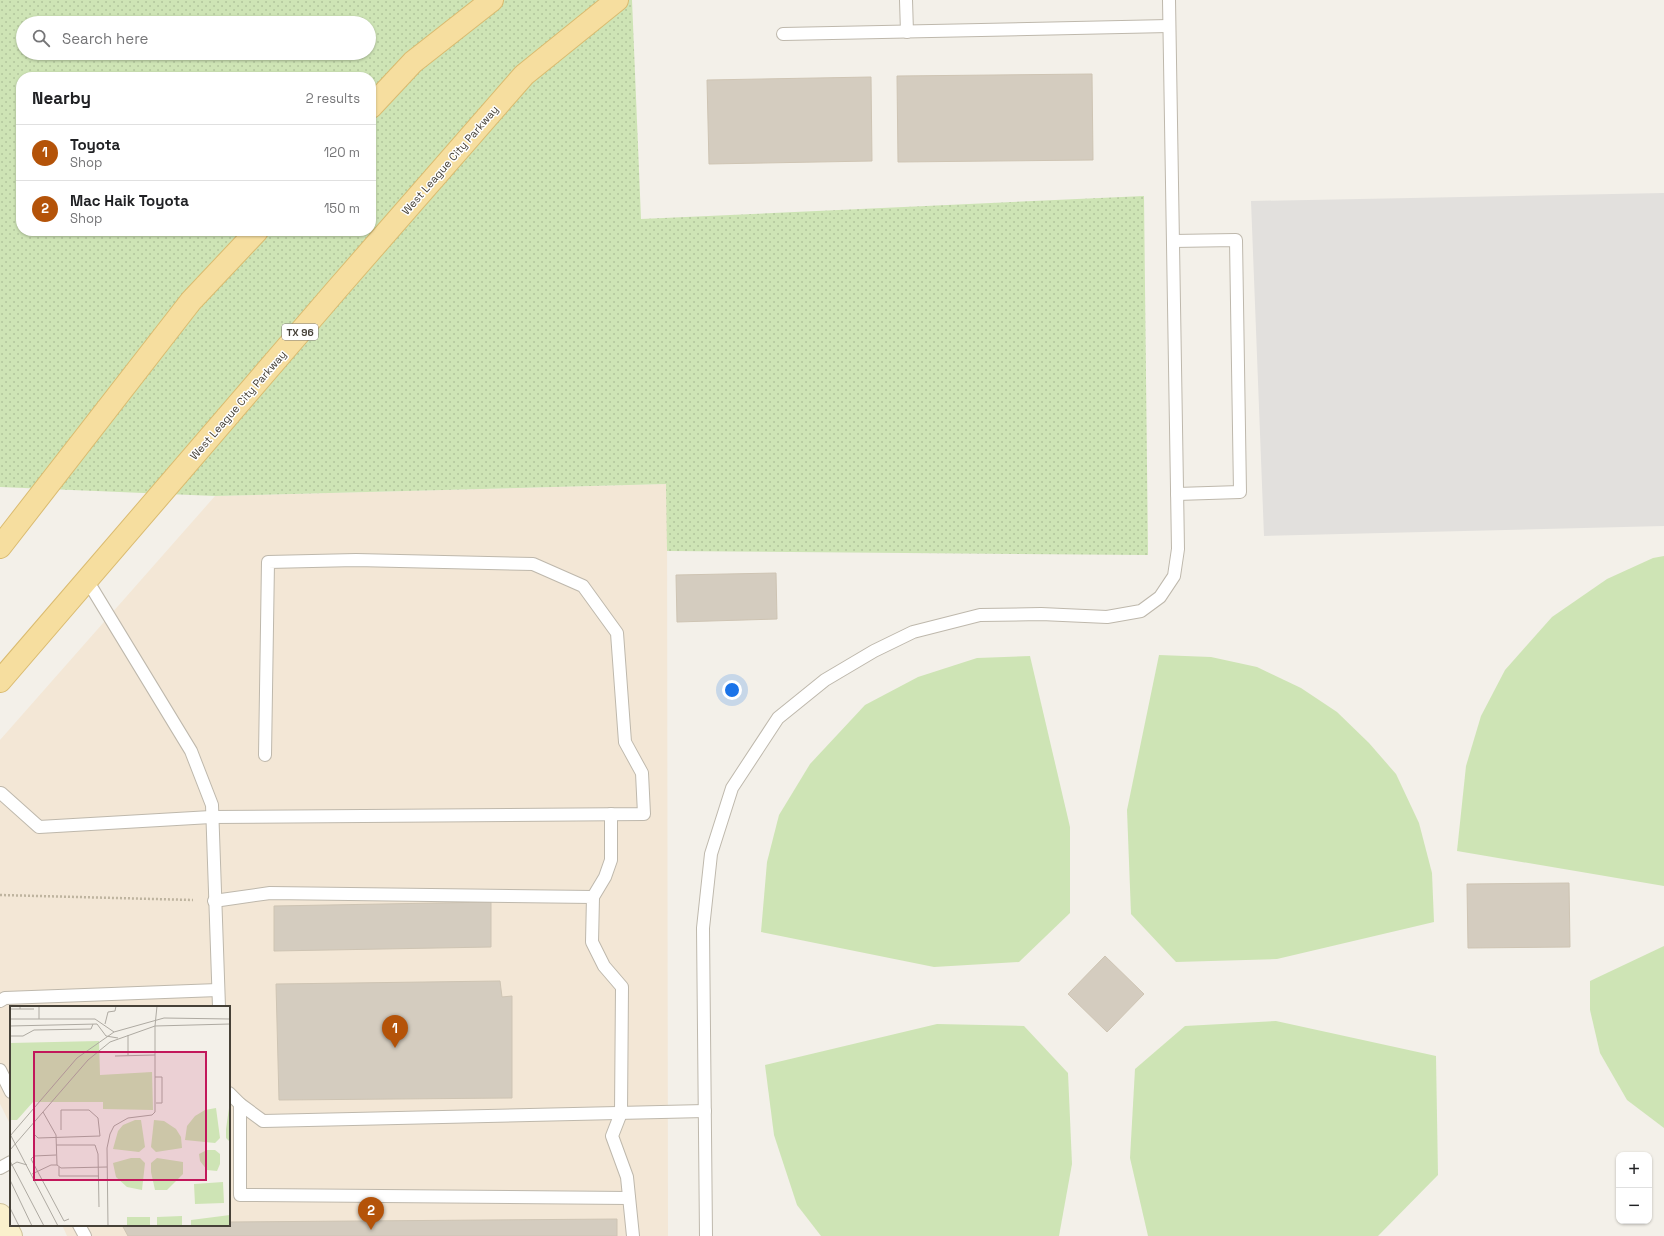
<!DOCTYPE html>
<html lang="en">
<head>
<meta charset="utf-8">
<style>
	:root { --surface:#fff; --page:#f2f2f2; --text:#202124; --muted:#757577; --line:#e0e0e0; --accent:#b45309 }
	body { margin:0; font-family:"Space Grotesk",sans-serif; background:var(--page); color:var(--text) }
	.controls { position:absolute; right:12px; bottom:12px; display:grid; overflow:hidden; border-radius:8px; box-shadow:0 1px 3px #0004 }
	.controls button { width:36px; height:36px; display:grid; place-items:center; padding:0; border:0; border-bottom:1px solid var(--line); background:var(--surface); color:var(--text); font:20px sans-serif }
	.you { position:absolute; left:732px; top:690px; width:14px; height:14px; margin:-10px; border:3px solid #fff; border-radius:50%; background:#1a73e8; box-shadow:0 0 0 6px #1a73e833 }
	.badge { display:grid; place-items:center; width:26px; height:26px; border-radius:50%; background:var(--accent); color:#fff; font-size:13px; font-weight:700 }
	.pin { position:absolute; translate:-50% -33px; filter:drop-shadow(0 1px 2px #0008) }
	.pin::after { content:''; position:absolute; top:21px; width:14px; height:12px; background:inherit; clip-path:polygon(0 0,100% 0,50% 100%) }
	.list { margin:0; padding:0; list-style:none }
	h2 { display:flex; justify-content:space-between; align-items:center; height:52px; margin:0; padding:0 16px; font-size:17px }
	h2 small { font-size:13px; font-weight:400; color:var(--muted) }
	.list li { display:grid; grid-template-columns:26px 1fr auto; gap:12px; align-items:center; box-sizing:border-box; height:56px; padding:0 16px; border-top:1px solid var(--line) }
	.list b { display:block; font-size:15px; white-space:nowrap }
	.list p { margin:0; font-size:13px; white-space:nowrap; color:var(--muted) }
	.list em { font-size:13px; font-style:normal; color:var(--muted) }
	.icon { flex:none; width:22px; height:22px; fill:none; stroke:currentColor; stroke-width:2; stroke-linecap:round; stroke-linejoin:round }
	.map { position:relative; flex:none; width:1664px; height:1236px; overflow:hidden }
	.search { position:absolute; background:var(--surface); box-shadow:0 1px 3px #0004; left:16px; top:16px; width:360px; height:44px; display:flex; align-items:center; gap:10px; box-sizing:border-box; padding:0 14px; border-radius:22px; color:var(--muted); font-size:15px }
	.panel { position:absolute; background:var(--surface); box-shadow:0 1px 3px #0004; left:16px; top:72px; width:360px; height:164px; border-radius:16px }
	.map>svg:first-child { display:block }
</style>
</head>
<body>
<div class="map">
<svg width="1664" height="1236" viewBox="0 0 1664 1236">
	<defs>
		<pattern id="grass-dots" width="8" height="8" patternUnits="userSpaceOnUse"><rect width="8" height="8" fill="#cee4b5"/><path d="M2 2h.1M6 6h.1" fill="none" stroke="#b2c59c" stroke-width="1.8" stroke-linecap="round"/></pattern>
	</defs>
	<rect width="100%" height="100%" fill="#f3f0e9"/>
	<!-- commercial -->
	<path fill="#f3e7d6" d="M667,484L668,1236H67L62,1225H229V1007H11V1126L0,1104V740L215,496Z"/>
	<!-- grass -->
	<path fill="url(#grass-dots)" fill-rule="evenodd" d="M0,0H632L641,219L1144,196L1148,555L667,551L666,484L215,496L0,487ZM23,23H369V53H23ZM21,77H371V231H21Z"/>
	<!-- pitch -->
	<g fill="#cee4b5">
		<path d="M1664,556V886L1457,851L1466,766L1481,716L1505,670L1552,617L1607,579L1653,558Z"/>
		<path d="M1159,655L1211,657L1257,667L1301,688L1337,712L1369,743L1396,774L1419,823L1432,873L1434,922L1277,959L1176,962L1131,914L1127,810Z"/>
		<path d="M1030,656L1070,827V913L1019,962L934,967L761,932L767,862L779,815L810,764L865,705L918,677L977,658Z"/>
		<path d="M1664,946V1128L1627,1100L1600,1053L1590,1010V981Z"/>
		<path d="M1276,1021L1436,1056L1438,1175L1378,1236H1148L1130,1158L1135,1069L1185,1026Z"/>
		<path d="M937,1024L1024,1026L1068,1073L1072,1164L1059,1236H821L797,1205L774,1135L765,1065Z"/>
	</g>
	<!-- parking -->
	<path fill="#e2e0dd" d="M1664,193V526L1264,536L1251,201Z"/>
	<!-- building -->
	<g fill="#d4ccbf" stroke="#cec4b3">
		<path d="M1092,74L1093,160L898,162L897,76Z"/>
		<path d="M871,77L872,161L709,164L707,80Z"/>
		<path d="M776,573L777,619L677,622L676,575Z"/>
		<path d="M1569,883L1570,947L1468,948L1467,884Z"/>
		<path d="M491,902V947L274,951V906Z"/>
		<path d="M1105,956L1144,994L1107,1032L1068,994Z"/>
		<path d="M500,981L502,997L512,996V1098L279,1100L276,984Z"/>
		<path d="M617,1219V1236H128L122,1225H229V1222Z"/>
	</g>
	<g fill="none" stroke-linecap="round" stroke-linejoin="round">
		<!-- lane casing -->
		<g stroke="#beb8ac" stroke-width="14">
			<g id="lane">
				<path d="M906,0L907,32"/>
				<path d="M783,34L1169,26"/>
				<path d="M1173,241L1236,240L1240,492L1177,494"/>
				<path d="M87,580L191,751L212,805L219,1007"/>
				<path d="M1,793L39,827L211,817L644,814L642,773L625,742L617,633L583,586L533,564L356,560L268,562L265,755"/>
				<path d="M593,897L605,877L611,860V814"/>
				<path d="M214,901L270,893L593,897L592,942L604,966L622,987L621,1113L612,1136L627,1177L633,1236"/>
				<path d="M0,1001L5,998L218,990"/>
				<path d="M0,1070L11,1092"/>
				<path d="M229,1093L240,1104L263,1121L705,1111"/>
				<path d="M240,1104V1195L629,1198"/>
				<path d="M0,1168L11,1162"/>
				<path d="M79,1225L85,1236"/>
				<path d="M706,1236L703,928L711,854L732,788L778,718L825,680L874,651L913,632L980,615L1041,614L1107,617L1141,611L1160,597L1174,576L1178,549L1169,0"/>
			</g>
		</g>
		<!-- secondary casing -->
		<g stroke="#cfc39c" stroke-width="24">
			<path id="secondary" d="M0,1215L11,1236"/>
		</g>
		<!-- primary casing -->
		<g stroke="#dabb70" stroke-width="24">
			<g id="primary">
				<path d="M371,107L413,62L492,0"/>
				<path d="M0,547L191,301L257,231"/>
				<path d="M0,681L338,288L524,75L617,0"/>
			</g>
		</g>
		<!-- path -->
		<path stroke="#beb49f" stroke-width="2.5" stroke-dasharray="2 2" stroke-linecap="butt" d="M0,895L193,900"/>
		<!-- lane -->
		<use href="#lane" stroke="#fff" stroke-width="12"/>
		<!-- secondary -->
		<use href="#secondary" stroke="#faf0cc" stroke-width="22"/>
		<!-- primary -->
		<use href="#primary" stroke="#f6de9f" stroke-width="22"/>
	</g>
	<g text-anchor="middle" stroke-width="3" stroke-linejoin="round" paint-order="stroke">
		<!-- shield labels -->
		<rect fill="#fff" stroke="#7e7a74" stroke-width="1" x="282" y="324" width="36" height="16" rx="3"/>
		<g font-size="10" font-weight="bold" fill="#464138">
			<text x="300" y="336">TX 96</text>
		</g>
		<!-- street labels -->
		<g font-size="11" fill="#464138" stroke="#fff">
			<text transform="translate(450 160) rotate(-49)" y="4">West League City Parkway</text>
			<text transform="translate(238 405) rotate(-49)" y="4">West League City Parkway</text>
		</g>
	</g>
	<!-- overview -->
	<g transform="translate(10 1006)">
		<rect width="220" height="220" fill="#f3f0e9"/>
		<path d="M89,35L90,69L142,66L143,104L93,103V96H23L7,114H0V37Z" fill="#cee4b5"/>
		<path d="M206,102L210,132L205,137L175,134L177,120L185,110L195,104ZM219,102H220V136L216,132V123ZM125,114H131L135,141L129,146L103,143L108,125L113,119ZM144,114L154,115L166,123L171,131L172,142L146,146L141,141ZM197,144H205L210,148V158L207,165L197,164L190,155L189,148ZM121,152H130L135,157L132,184L117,181L106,171L103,157ZM147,152L173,156V168L157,184H145L141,166V157ZM213,176L214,197L185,198L184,178ZM220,209V220H181V214ZM172,210V220H147V211ZM117,211H140V220H117Z" fill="#cee4b5"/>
		<path fill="none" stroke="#aeaaa2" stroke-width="1" d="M29,0V13M0,3H10V0M10,3H24M0,13H85L104,26M95,18L98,6L105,5L106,0M0,20L87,18L96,30L108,32M118,29V49M0,30H13L24,24L81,23L83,18M105,50L145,49M145,71H152V97H146M33,106L46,129L47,159M0,128L48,220M24,128L28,132L90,130L88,112L79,104H51V124M0,130L67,52L104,26L154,12L220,13M46,139H85L88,148L89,201M0,144L78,54L100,36L145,20L220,18M46,149L24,150L21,153L54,215L59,213M0,155L34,220M0,160L7,156L17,159M49,161V170H89M22,168L41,159H47L51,162L97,161M0,174L22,220M0,202L9,220M98,220L97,142L100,128L104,120L118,112L142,109L145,106V20L147,0"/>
		<path fill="#c2185b" fill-opacity="0.15" stroke="#c2185b" stroke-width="2" d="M24,46H196V174H24Z"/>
		<rect width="220" height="220" fill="none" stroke="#464138" stroke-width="2"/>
	</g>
</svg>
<div class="controls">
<button>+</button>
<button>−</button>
</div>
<div class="you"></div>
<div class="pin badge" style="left:395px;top:1048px">1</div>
<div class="pin badge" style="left:371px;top:1230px">2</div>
<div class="search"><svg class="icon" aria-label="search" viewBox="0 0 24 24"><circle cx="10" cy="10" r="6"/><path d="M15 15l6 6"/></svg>Search here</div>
<section class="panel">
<h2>Nearby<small>2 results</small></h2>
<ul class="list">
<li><span class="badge">1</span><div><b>Toyota</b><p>Shop</p></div><em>120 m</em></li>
<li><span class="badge">2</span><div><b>Mac Haik Toyota</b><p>Shop</p></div><em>150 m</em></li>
</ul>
</section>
</div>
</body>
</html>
